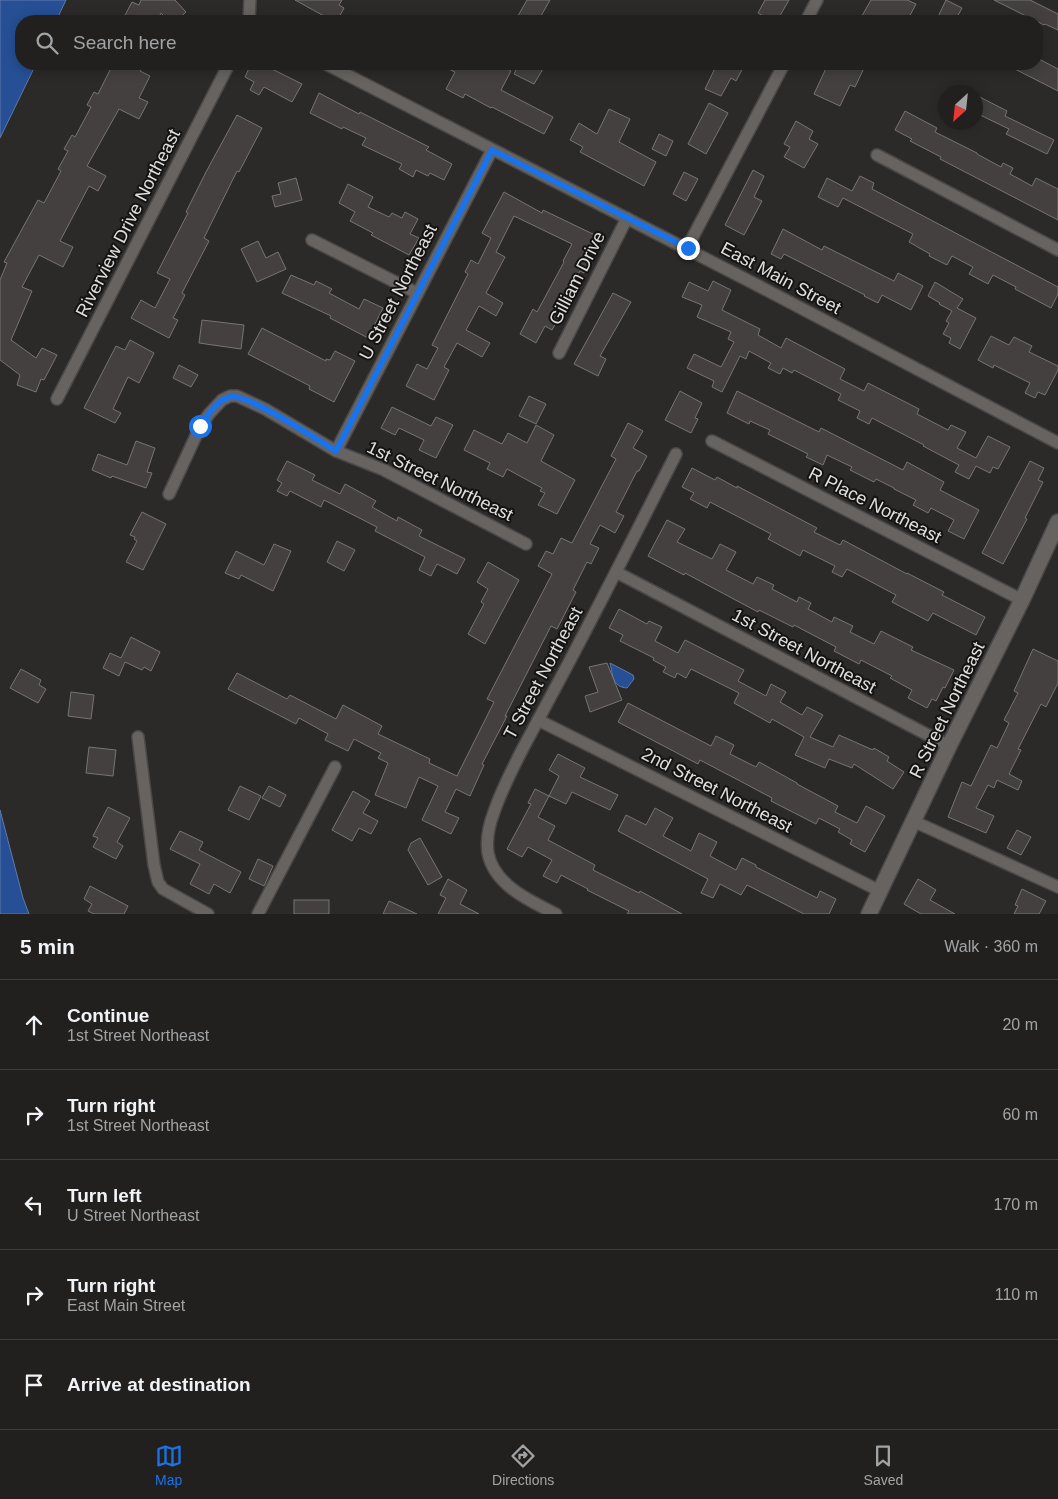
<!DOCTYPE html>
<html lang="en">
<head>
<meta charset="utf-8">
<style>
	:root { --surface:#21201f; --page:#292828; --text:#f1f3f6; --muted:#a2a3a4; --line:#3e3e3d; --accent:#1a73e8 }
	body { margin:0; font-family:Helvetica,sans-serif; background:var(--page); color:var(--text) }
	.compass { position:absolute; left:938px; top:85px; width:45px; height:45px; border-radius:50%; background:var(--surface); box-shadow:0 2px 12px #0003; rotate:207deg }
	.stop { position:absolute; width:15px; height:15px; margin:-11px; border:4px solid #1a73e8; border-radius:50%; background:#fff }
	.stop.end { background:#1a73e8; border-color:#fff; box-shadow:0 1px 5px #0008 }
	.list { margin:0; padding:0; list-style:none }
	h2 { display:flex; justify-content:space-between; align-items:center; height:65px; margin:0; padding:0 20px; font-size:21px }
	h2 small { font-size:16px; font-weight:400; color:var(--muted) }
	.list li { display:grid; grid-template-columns:32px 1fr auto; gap:15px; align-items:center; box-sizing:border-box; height:90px; padding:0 20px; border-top:1px solid var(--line) }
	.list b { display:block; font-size:19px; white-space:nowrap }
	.list p { margin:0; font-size:16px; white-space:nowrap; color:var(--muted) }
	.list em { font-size:16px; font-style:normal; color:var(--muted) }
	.icon { flex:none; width:28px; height:28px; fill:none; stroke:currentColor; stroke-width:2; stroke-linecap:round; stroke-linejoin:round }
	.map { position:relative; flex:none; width:1058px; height:914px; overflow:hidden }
	.search { position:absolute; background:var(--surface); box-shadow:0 2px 12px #0003; left:15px; right:15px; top:15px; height:55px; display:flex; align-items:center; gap:12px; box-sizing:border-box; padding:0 18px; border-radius:20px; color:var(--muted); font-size:19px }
	.sheet { height:515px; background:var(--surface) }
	nav { display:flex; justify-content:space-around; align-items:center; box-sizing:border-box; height:70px; border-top:1px solid var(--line); background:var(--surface); font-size:14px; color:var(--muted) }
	nav a { display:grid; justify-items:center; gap:2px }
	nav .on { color:var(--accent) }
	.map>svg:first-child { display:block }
</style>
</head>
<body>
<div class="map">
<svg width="1058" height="914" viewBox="0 0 1058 914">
	<rect width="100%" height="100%" fill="#2c2a29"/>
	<!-- water -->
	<g fill="#264f95" stroke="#5e7aab">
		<path d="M0,0H66L56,21H21V64H36L0,138Z"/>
		<path d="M610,663L633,675L634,679L627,688C612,687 613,675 610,663Z"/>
		<path d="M0,810L23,898L29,914H0Z"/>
	</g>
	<!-- building -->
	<g fill="#43403f" stroke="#777573">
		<path d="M141,0H175L186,12L176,21H169L161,13L157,21H133L124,17L132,2L139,5Z"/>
		<path d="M295,0H342L339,5L344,8L337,21H333Z"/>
		<path d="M527,0H550L538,21H515Z"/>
		<path d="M765,0H789L777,21H772L758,13Z"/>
		<path d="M871,0H907L916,4L907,21H859Z"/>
		<path d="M946,0L962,8L955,21H936Z"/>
		<path d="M994,0H1030L1058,14V30L1045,24L1044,25Z"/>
		<path d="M1037,58L1058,69V91L1005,64H1037Z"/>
		<path d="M113,64H144L140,71L150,76L139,98L148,102L139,119L119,109L87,166L106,176L98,191L89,186L60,241L73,247L63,267L39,255L22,287L32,291L11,340L36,358L42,348L57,355L44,380L41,379L36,392L17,385L20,375L0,360V280L7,263L4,262L38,200L44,203L61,171L58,169L68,151L64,149L72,135L75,137L91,107L87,105L94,92L98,94Z"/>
		<path d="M251,64H262L302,84L292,102L264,87L259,95L250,90L254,82L245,77Z"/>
		<path d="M438,64H498L511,71L501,90L553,117L544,134L492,107L491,108L465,94L463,98L446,89L455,72Z"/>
		<path d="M519,64H534L543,69L534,84L514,74Z"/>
		<path d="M717,64H745L736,81L731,78L721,96L705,89Z"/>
		<path d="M828,64H866L855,87L850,85L840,106L814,94Z"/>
		<path d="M319,93L359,114L360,112L429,147L426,150L452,164L444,180L430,173L428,176L416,170L413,177L399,169L402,164L362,145L366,138L343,127L342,129L310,113Z"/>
		<path d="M976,95L1007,111L1005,116L1054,140L1047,154L1006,134L1009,129L976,113Z"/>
		<path d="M709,103L728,113L706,154L688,144Z"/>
		<path d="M609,109L630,119L619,142L656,162L644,186L580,152L583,147L570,140L579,123L597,134Z"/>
		<path d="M905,111L937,128L935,132L977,153V154L1001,167L1003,163L1013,168L1010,174L1032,186L1036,178L1058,189V220L940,159L941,157L910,141L912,139L895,130Z"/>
		<path d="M237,115L262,128L239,172L237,171L204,238L209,241L182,293L185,295L173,318L178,320L169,338L131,318L141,300L155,308L170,279L157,273L188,213L186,212L206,172Z"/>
		<path d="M796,121L813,131L809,139L818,144L804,168L784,157L790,147L784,144Z"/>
		<path d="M659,134L673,141L666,156L652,149Z"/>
		<path d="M753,170L764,176L754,197L762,201L744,235L725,225Z"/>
		<path d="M684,172L698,179L686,201L673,194Z"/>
		<path d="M860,176L874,183L872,189L1058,287V294L1051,308L1015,289L1016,287L993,275L988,284L969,274L973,267L952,256L947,265L929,256L930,254L909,242L913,234L843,198L838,207L818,197L827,178L852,191Z"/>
		<path d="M296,178L302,200L275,207L272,196L281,194L278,183Z"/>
		<path d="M348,184L373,197L368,207L389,217L392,213L402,218L405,212L418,219L410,234L419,238L409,255L371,235L373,233L350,221L355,212L339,203Z"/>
		<path d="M504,192L542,213L543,210L597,236L584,259L589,262L584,273L580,271L569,291L572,293L552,330L545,326L536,343L520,334L533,309L537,312L564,262L563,261L572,244L514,216L496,252L505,257L486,293L503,303L496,316L479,306L466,330L490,343L482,357L457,343L444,367L449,370L434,400L406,386L417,364L427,369L438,348L432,345L468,274L465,272L471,260L478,264L491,238L482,233Z"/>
		<path d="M783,229L822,250L824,246L894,281L898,273L923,286L911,310L882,295L878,303L864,296L865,295L784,254L781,259L771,254Z"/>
		<path d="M258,241L266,258L278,252L286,269L257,282L241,249Z"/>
		<path d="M291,275L314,285L316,281L332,289L329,293L359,309L364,299L383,308L368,338L330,318L331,316L282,293Z"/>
		<path d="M713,281L731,290L722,310L760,329L758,335L781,348L786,338L845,369L840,379L864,391L868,383L919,409L917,414L948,430L951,425L966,432L957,448L976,458L988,436L1010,447L998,469L993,467L990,473L976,466L969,479L955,472L959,465L923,446L924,445L872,418L869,424L857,418L860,411L838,400L841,394L794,370L792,373L783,368L780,374L768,368L771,363L749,351L746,359L740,356L722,392L712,387L714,381L687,368L694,354L721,367L734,342L728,339L731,332L697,317L702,305L682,297L689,282L708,291Z"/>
		<path d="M935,282L963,299L957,308L976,318L960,349L949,343L951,338L943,334L949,323L946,321L952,311L939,304L940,303L928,296Z"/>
		<path d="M613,293L631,302L600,356L606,359L598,376L574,364Z"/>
		<path d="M202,320L244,325L241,349L199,343Z"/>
		<path d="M262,328L326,361V359L330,360L335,351L355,361L334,402L309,389L310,386L248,354Z"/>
		<path d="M991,336L1009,345L1014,337L1032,346L1029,352L1058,366V370L1045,395L1038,392L1035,398L1025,393L1030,383L994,365L993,368L978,360Z"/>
		<path d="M130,340L154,353L139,383L128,377L113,409L121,413L115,423L84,408L116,346L125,350Z"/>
		<path d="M179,365L198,375L191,387L173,378Z"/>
		<path d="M680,391L702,403L695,418L698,419L691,433L665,420Z"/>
		<path d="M737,391L819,432L821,428L903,470L907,462L944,482L940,490L979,510L964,539L948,531L954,520L931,508L928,513L913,505L916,500L894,489V488L876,479L874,482L850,470L852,467L827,455L823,465L806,457L808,454L768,434L770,430L750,421L749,424L727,413Z"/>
		<path d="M529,396L546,404L536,424L519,416Z"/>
		<path d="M392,407L431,426L436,417L453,425L436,458L419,450L424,440L399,428L395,435L381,428Z"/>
		<path d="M628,423L643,431L633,448L647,456L639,471H637L616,512L624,516L615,533L600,525L590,544L599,548L591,564L587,562L573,590L576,592L557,629L551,626L505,716H507L482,764L484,765L470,796L456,789L445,812L459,818L451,834L422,820L438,786L419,777L406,808L375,795L388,763L378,758L381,753L354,739L348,751L325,740L328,734L299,718L296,724L228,689L237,673L287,699L290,695L336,719L343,705L382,726L378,734L430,759L429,763L457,776L494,702L487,699L552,574L538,566L546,551L553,554L561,538L572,543L616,459L611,456Z"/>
		<path d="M536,425L554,435L541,461L575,480L557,514L538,505L545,493L540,491L542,488L507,469L503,477L487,469L490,463L464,450L474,430L502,444L508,433L527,443Z"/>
		<path d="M136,441L155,448L147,472L152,473L146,488L112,476L111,478L92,470L98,454L127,465Z"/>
		<path d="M287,461L315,475L312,480L340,494L345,484L376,501L372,507L397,521L398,517L422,530L419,536L465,559L457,574L437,564L431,576L419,570L425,557L375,531L377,527L324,500L321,507L290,491L287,496L277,491L282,483L277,480Z"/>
		<path d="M1030,461L1044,468L1038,480L1043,482L1025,518L1027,519L1003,564L982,553Z"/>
		<path d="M692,468L715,480L717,477L737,488V486L817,528L814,532L840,545L843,540L907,574V573L944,592L942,595L985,617L976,635L933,613L928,621L892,602L896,595L847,569L842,577L832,572L835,566L803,550L800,556L768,539L771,534L710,502L707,508L690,499L694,493L682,487Z"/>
		<path d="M142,512L166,524L143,570L126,562L137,541L134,539L135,537L130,535Z"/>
		<path d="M667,520L685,529L677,542L712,559L720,544L736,552L726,570L753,584L757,577L774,585L772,589L797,602L799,597L811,603L808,609L832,622L834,617L853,626L850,632L874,644L881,631L913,647L911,650L954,670L945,688L943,687L936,701L932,699L927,708L908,698L912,690L890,678L892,676L861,660L859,664L834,651L836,647L794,625L793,627L759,610L758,612L685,573L684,575L648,556Z"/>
		<path d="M337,541L355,550L344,571L327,562Z"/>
		<path d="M274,544L291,551L273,591L241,575L239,579L225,573L236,551L264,565Z"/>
		<path d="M488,562L519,580L485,644L468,634L484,604L481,602L488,589L477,582Z"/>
		<path d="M619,609L647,624L649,621L662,627L655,641L678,653L685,640L744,670L738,681L766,696L771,684L786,692L780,702L802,715L807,707L823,715L810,737L833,747L839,735L873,750L874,748L889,757L887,761L904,772L893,789L854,764L852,768L829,759L825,768L795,755L804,737L772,719L770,723L734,703L739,693L691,669L686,678L677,673L675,678L663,672L666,667L653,660L654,658L620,641L623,635L609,628Z"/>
		<path d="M131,637L160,652L151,671L144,667L142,670L125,662L119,676L103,668L110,653L121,658Z"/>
		<path d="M1033,649L1058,661V683L1046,707L1041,704L1018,749L1021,750L1009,774L1022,781L1018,790L997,780L994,788L988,785L976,808L994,816L986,833L948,817L962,782L971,786L991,745L997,748L1009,723L1004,720L1018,693L1014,691Z"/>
		<path d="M607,663L622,700L590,712L585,696L598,692L589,667Z"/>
		<path d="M21,669L41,680L39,685L46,689L38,703L10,688Z"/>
		<path d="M71,692L94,695L91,719L68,716Z"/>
		<path d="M628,703L711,746L716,736L734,745L730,754L756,767L759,762L797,783V784L838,806L835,812L857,823L866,806L885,816L865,852L850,844L852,840L838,832L840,829L819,818L816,824L771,801L772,798L742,782L700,760L698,764L618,722Z"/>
		<path d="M89,747L116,750L113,776L86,773Z"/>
		<path d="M558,754L585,768L580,777L618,795L610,810L572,792L566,804L549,796L559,776L549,770Z"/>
		<path d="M240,786L261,796L249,820L228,810Z"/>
		<path d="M269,786L286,795L280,807L262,798Z"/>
		<path d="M535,789L549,796L538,817L555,826L548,840L595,865L593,870L639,893L640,891L682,914H627L629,911L587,890L588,889L561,875L557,883L543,876L552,860L528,847L522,857L507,849L531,804L528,803Z"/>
		<path d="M353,791L370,801L363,813L378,821L371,834L359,828L352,841L332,830Z"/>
		<path d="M108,807L130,818L117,842L123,846L116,859L93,847L98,838L93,836Z"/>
		<path d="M655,808L673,818L663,836L691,851L699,833L717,842L710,856L736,870L742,858L756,865V867L817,898L820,891L836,899L829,914H804L747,885L741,895L720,884L713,898L701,893L708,879L618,831L626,815L646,825Z"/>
		<path d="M1017,830L1031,837L1021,855L1007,848Z"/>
		<path d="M180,831L203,842L199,850L241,872L230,893L214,884L209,894L190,884L200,864L170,849Z"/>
		<path d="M420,838L442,877L428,885L408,850L411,843Z"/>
		<path d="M258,859L273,866L264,886L249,879Z"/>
		<path d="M448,879L467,890L460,904L479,914H438L446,898L440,895Z"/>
		<path d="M918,879L936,890L930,900L955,914H921L904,904Z"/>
		<path d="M90,886L128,906L124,914H94L88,911L92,904L84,899Z"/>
		<path d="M1022,889L1046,901L1039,914H1014L1018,906L1015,905Z"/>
		<rect x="294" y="900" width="35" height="14"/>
		<path d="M389,901L417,914H383Z"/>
	</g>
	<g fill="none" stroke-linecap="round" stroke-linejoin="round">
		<!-- street casing -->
		<g stroke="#4a4846" stroke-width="14">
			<g id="street">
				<path d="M249,21L250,0"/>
				<path d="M806,21L817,0"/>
				<path d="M326,64L755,284L1058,443"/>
				<path d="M877,155L1058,250"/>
				<path d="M312,240L417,293"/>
				<path d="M687,248L784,64"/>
				<path d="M559,353L627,218"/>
				<path d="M57,399L229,64"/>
				<path d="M712,441L1022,600"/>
				<path d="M336,451L492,150"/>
				<path d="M169,494L200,427L209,414L222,400L230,396H237L265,409L336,451L384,470L526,544"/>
				<path d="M616,572L949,746"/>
				<path d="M538,720L880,891"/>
				<path d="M138,737L154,865L158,882L163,889L208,914"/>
				<path d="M913,821L1058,887"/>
				<path d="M258,914L335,767"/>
				<path d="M556,914C530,901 494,885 488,853C486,839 489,825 494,812C501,791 512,770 522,750C537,722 552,694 567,666C604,596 640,525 676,454"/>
			</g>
		</g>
		<!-- secondary casing -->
		<g stroke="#4a4846" stroke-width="18">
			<path id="secondary" d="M869,914L949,746L1022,600L1058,522"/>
		</g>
		<!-- street -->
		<use href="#street" stroke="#666361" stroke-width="11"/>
		<!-- secondary -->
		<use href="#secondary" stroke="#666361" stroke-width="15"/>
	</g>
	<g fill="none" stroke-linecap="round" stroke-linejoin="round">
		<!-- route -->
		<path stroke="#1a73e8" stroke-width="6" d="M200,426C208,416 216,400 230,397C246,392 319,441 336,451L492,150L688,248"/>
	</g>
	<g text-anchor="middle" stroke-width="4" stroke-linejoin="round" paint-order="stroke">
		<!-- street labels -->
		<g font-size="18" fill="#e1dfde" stroke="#141312">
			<text transform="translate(128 223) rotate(-63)" y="6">Riverview Drive Northeast</text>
			<text transform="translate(577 278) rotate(-63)" y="6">Gilliam Drive</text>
			<text transform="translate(781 278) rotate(28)" y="6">East Main Street</text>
			<text transform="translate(398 292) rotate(-63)" y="6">U Street Northeast</text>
			<text transform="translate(440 481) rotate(26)" y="6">1st Street Northeast</text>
			<text transform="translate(875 505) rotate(27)" y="6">R Place Northeast</text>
			<text transform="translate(804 651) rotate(28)" y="6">1st Street Northeast</text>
			<text transform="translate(543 673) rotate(-62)" y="6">T Street Northeast</text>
			<text transform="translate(947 710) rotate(-64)" y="6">R Street Northeast</text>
			<text transform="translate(717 790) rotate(27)" y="6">2nd Street Northeast</text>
		</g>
	</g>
</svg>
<svg class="compass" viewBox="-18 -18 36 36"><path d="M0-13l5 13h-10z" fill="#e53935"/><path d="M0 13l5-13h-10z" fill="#a2a3a4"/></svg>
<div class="stop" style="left:200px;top:426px"></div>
<div class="stop end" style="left:688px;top:248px"></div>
<div class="search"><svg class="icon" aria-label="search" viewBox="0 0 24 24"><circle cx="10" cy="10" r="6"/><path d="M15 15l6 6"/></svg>Search here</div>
</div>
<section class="sheet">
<h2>5 min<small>Walk · 360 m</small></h2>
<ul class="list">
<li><svg class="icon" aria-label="ahead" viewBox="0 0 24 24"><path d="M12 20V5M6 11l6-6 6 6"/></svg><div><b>Continue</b><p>1st Street Northeast</p></div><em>20 m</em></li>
<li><svg class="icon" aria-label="right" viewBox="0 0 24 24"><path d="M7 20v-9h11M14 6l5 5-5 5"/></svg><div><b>Turn right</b><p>1st Street Northeast</p></div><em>60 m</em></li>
<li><svg class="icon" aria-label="left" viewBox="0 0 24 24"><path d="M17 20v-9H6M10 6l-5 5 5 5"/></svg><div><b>Turn left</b><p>U Street Northeast</p></div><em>170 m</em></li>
<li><svg class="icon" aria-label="right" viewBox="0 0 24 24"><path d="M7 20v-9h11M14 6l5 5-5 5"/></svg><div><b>Turn right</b><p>East Main Street</p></div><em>110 m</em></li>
<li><svg class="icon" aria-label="arrive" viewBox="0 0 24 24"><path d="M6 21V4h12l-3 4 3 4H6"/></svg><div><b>Arrive at destination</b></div></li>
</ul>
</section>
<nav>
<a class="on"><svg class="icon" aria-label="map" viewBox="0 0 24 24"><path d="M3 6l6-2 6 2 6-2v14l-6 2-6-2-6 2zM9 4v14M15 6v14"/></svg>Map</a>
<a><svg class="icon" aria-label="directions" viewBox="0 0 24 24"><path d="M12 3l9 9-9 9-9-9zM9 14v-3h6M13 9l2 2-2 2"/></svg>Directions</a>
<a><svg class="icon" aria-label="saved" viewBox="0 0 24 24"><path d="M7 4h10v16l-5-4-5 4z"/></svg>Saved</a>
</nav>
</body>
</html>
